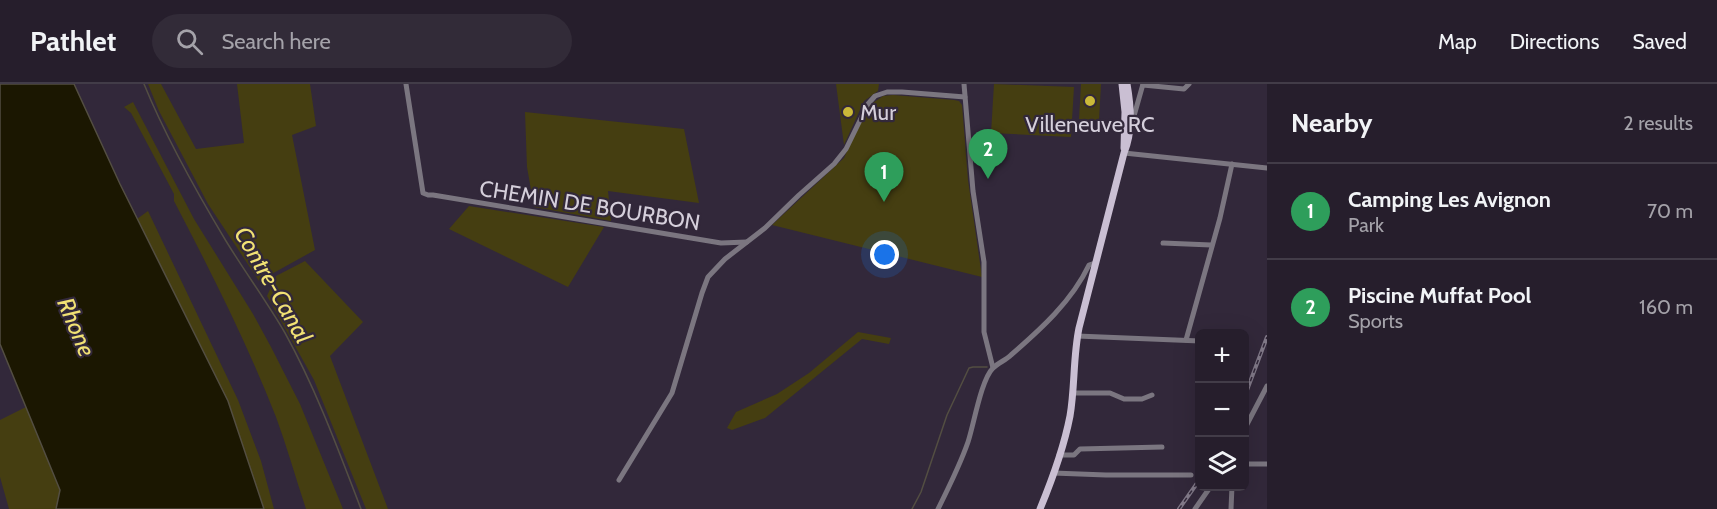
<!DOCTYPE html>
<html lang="en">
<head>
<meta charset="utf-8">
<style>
	:root { --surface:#261e2c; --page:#322b38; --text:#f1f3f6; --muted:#a4a2a9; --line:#423c48; --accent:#d93025 }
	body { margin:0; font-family:Cabin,sans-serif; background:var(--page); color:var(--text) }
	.controls { position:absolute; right:18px; bottom:18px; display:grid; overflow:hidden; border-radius:9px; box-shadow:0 6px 24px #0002 }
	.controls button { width:54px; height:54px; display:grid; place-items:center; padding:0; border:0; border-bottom:2px solid var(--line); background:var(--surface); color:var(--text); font:30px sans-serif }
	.you { position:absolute; left:885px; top:171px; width:21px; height:21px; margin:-15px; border:4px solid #fff; border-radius:50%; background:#1a73e8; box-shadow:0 0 0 9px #1a73e833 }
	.badge { display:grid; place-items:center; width:39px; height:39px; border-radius:50%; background:var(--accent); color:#fff; font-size:20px; font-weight:700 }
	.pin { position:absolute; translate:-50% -50px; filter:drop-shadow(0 2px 3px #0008) }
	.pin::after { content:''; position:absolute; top:32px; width:21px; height:18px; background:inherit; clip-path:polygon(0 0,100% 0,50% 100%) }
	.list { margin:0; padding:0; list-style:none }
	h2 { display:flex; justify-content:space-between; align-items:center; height:78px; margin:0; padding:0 24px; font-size:26px }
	h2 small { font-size:20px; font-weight:400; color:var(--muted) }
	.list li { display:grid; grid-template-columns:39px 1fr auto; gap:18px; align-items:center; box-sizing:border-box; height:96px; padding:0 24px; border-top:2px solid var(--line) }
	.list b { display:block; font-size:22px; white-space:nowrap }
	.list p { margin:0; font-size:20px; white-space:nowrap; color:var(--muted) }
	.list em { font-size:20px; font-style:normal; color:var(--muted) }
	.icon { flex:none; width:33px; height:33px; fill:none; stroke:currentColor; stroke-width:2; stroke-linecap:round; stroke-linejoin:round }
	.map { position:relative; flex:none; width:1267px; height:425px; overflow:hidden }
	header { display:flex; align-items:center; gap:36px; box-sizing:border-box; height:84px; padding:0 30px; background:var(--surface); border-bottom:2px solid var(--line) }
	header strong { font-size:28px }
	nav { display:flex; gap:33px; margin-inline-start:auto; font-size:21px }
	.search { width:420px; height:54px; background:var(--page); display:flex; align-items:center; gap:15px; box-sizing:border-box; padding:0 21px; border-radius:33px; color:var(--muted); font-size:22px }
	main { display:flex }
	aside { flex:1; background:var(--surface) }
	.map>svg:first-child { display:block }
</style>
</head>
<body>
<header>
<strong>Pathlet</strong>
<div class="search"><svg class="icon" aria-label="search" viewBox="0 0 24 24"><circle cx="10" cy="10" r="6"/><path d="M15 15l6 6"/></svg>Search here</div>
<nav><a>Map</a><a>Directions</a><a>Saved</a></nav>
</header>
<main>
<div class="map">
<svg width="1267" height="425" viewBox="0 0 1267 425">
	<rect width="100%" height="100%" fill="#32283a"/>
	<!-- green -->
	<g fill="#453e11">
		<path d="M148,0H161L196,65L244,59L237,0H310L316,42L292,51L315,166L259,197L208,120L159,27Z"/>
		<path d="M836,0H879L878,7L864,17L844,61Z"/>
		<path d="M994,0L1074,3L1071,53L991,49Z"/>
		<path d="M1081,0H1101L1099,36L1079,35Z"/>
		<path d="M893,11L954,16L959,17L962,21L968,96L982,193L772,141L844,74L864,28L870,21L883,12Z"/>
		<path d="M133,18L194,135L253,230L271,263L300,320L343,425H306C296,395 287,363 276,333C247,259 211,188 174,117V110L131,29L124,23Z"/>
		<path d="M525,28L684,45L699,119L608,107L611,137L534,123L527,83Z"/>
		<path d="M469,122L604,143L568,203L449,145Z"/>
		<path d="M148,127L238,316L261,377L274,425H264L228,317L137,135Z"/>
		<path d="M305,177L363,238L330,272L388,425H366L314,296L267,212L276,192Z"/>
		<path d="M858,248L891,254L889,260L862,255L765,334L732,346L727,344L736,328L777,310L809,289Z"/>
		<path d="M26,323L60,406L56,425H9L0,393V336Z"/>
	</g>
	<!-- water -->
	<path fill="#1b1701" stroke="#534e42" stroke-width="1.5" d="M0,0H74L120,100L228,317L264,425H56L60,406L0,260Z"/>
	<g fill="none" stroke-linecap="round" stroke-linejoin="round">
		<!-- stream -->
		<g stroke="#534e42" stroke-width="1.5">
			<path d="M144,0C166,54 196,107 226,157C245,188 267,218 285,249C316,305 338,365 361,425"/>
			<path d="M912,425L921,408L947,331L969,284L973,283H987"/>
		</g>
		<!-- minor -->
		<g stroke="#7b7680" stroke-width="5">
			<path d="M406,0L423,109L428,111H433L721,159L747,158"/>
			<path d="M964,0L973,107L984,178V248L993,284"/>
			<path d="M1143,1L1184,5L1189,0"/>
			<path d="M1132,39L1143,0"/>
			<path d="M1124,69L1267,84"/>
			<path d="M1163,159L1211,161"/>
			<path d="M1077,252L1200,257"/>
			<path d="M1186,256L1220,134L1232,80"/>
			<path d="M1073,309H1110L1124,315H1142L1152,311"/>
			<path d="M1244,346L1267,302"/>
			<path d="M1059,371H1074L1080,365L1162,363"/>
			<path d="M1244,380H1267"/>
			<path d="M1053,389L1106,391H1191"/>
			<path d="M619,396L672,309L702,209L708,193L725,175L765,144L799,111L834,80L846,65L868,20L875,12L887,8H902L965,13"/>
			<path d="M938,425C949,403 960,381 968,358C974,340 981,296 993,284C998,279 1006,276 1011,271C1041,245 1072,217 1089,181L1095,179"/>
			<path d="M1195,425L1211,402"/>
			<path d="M1231,425L1232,402"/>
		</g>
		<!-- major -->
		<g stroke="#cabfd3" stroke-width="7">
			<path d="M1122,0L1125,28L1124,64"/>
			<path d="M1040,425C1052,396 1064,363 1070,332C1075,303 1073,273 1079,244L1124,69C1133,47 1131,23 1127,0"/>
		</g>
		<!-- rail casing -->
		<g stroke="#817988" stroke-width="4">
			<g id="rail">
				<path d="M1244,314L1267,253"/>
				<path d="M1179,425L1200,395"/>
			</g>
		</g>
		<!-- rail -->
		<use href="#rail" stroke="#32283a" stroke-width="1.5" stroke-dasharray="4.5" stroke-linecap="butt"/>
	</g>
	<!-- markers -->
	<g fill="#cbb939" stroke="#32283a" stroke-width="2">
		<circle cx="1090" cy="17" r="6"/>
		<circle cx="848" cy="28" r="6"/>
	</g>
	<g text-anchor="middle" stroke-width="4.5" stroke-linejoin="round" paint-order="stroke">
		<!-- poi labels -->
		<g font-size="22" fill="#d5cfdb" stroke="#32283a" text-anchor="start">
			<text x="860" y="36">Mur</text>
			<text x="1090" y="48" text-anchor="middle">Villeneuve RC</text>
		</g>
		<!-- street labels -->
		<g font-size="22" fill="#d5cfdb" stroke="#32283a">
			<text transform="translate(590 121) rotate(9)" y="8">CHEMIN DE BOURBON</text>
		</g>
		<!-- water labels -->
		<g font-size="24" font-style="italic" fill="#f1e174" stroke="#32283a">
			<text transform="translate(273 201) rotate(60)" y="8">Contre-Canal</text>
			<text transform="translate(76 243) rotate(67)" y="8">Rhone</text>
		</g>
	</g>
</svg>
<div class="controls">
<button>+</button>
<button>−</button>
<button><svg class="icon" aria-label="layers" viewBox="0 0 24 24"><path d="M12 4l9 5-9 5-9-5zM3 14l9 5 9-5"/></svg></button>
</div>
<div class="you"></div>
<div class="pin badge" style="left:884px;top:118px;background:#2e9e5b">1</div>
<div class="pin badge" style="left:988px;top:95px;background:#2e9e5b">2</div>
</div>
<aside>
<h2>Nearby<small>2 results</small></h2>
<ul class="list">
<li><span class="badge" style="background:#2e9e5b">1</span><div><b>Camping Les Avignon</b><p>Park</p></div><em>70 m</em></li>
<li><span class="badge" style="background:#2e9e5b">2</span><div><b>Piscine Muffat Pool</b><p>Sports</p></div><em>160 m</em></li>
</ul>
</aside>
</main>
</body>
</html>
